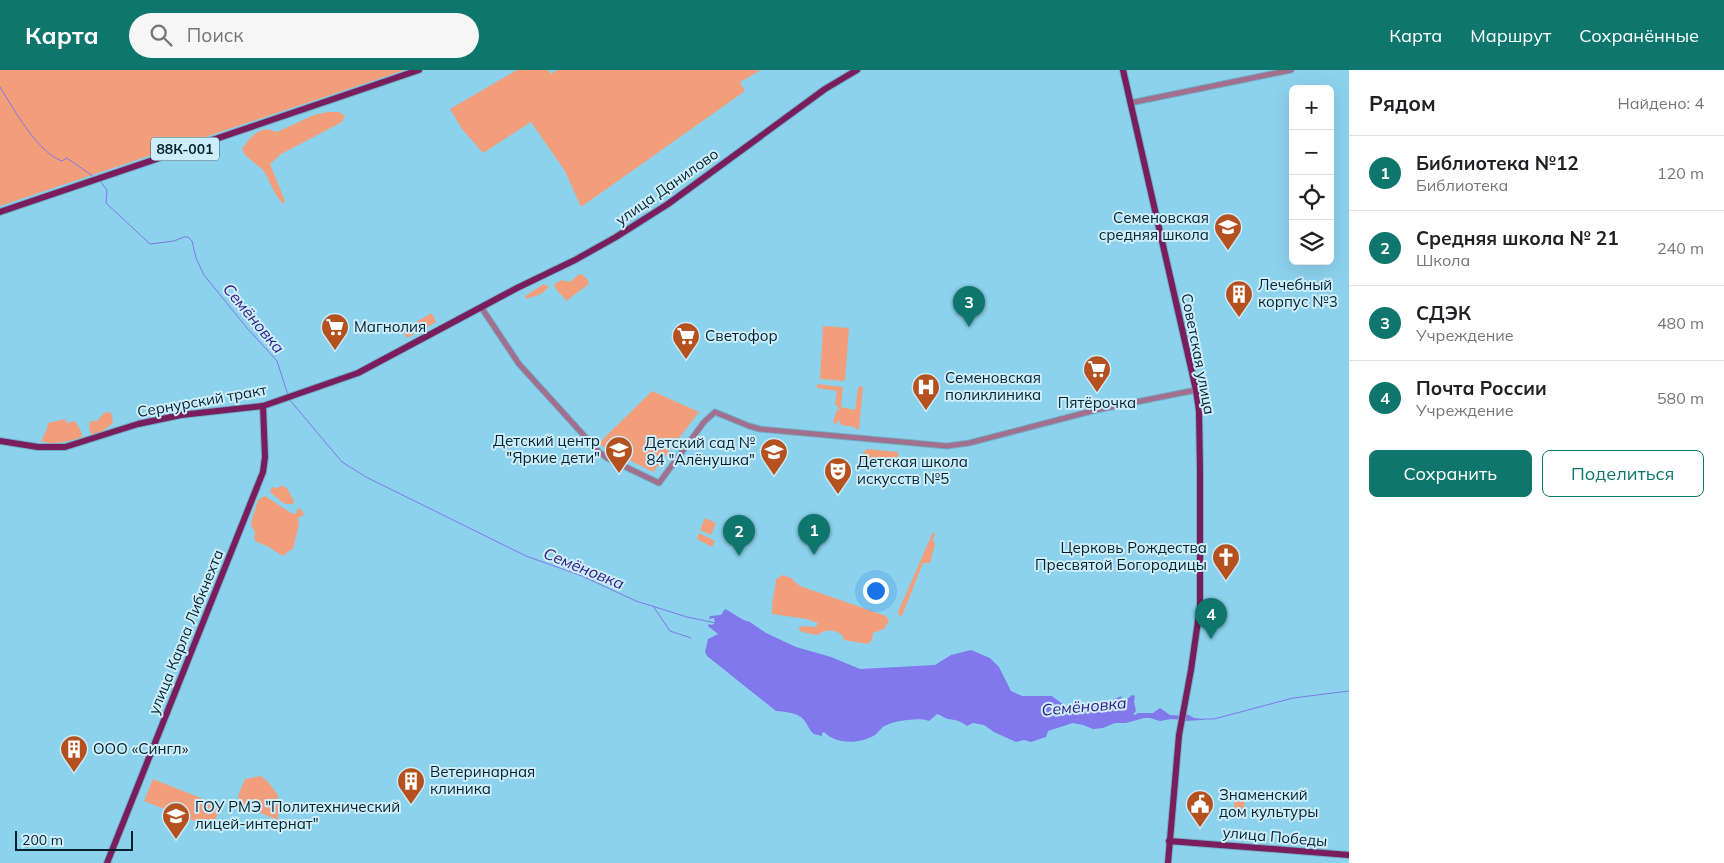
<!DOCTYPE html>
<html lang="ru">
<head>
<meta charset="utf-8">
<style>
	:root { --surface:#fff; --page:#f6f6f6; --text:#202124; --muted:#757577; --line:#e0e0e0; --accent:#0f766e }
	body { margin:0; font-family:Mulish,sans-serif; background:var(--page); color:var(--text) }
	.controls { position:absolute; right:15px; top:15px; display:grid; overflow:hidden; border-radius:8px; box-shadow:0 5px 20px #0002 }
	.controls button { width:45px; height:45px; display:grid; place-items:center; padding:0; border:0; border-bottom:1px solid var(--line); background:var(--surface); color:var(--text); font:25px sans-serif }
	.scale { position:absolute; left:15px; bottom:12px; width:118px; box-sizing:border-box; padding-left:5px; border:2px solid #05222c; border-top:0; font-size:14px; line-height:18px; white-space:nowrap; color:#05222c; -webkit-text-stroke:4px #ccedfb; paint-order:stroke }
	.you { position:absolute; left:875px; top:520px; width:18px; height:18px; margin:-12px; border:4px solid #fff; border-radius:50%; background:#1a73e8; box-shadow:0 0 0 8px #1a73e833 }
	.badge { display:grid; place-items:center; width:32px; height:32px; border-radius:50%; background:var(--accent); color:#fff; font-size:16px; font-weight:700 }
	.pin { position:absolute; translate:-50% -41px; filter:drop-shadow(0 1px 2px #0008) }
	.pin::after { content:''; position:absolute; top:26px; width:18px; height:15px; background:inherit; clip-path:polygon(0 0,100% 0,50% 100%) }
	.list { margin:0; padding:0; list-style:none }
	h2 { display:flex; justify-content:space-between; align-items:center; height:65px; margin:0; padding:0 20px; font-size:21px }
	h2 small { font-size:16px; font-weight:400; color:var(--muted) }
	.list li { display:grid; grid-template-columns:32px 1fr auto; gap:15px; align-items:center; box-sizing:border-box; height:75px; padding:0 20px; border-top:1px solid var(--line) }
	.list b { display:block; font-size:19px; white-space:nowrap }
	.list p { margin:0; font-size:16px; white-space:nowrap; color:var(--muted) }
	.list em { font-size:16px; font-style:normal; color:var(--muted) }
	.actions { display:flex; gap:10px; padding:15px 20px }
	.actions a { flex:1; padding:11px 0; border:1px solid var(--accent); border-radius:8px; text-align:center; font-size:18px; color:var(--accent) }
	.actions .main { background:var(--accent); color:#fff }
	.icon { flex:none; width:28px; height:28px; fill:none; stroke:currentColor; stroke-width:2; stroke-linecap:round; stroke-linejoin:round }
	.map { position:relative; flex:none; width:1349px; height:793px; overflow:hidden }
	header { display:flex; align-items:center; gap:30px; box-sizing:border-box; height:70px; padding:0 25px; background:var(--accent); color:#fff }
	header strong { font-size:24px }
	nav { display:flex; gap:28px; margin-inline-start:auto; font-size:18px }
	.search { width:350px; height:45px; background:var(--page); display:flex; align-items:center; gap:12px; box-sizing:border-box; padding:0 18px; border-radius:28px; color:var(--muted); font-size:19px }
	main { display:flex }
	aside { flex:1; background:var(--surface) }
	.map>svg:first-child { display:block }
</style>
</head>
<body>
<header>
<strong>Карта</strong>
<div class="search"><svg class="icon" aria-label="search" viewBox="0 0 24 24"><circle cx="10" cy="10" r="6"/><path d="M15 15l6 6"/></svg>Поиск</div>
<nav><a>Карта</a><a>Маршрут</a><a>Сохранённые</a></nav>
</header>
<main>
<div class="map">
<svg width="1349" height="793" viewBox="0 0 1349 793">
	<rect width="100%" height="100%" fill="#8dd2ec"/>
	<!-- green -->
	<g fill="#f29e7b">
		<path d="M0,0H405L0,136Z"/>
		<path d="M517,0H548L551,4L557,0H761L740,12L745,21L581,137L565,101L531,52L483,83L462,59L450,39Z"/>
		<path d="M328,42H339L345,46L342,52L281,84L270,94L285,131L283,134L276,125L264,101L245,85L242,79C251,66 260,54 277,62L314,45Z"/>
		<path d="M582,204L587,209L589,214L566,231C563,224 556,223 554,214L562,210L570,212L578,205Z"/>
		<path d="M544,214L549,217L541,224L526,229L525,226Z"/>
		<path d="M432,243L436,252L407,268L402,260Z"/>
		<path d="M823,256L849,258L845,311L820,309Z"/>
		<path d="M817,314L843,317L841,337L855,340L858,318L860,316L863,317L859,359L857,360L856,358C851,355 845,357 840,354V350L835,354L833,352L837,340L840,339L835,334L837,321L817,318Z"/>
		<path d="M652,321L699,342L653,402L598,374Z"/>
		<path d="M110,342L112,345L113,353L99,364L92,365L89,359L90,351H97L104,343Z"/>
		<path d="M65,349L67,353L75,351L81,361L82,367C71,371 52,376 41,371L47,359L48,353Z"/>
		<path d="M867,379L898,382V396L896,398H892L866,396L863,391V383Z"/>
		<path d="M282,416L287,418L294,431L293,434H286L282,432L270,422L272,417L276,418Z"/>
		<path d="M265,426L291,443L296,444L298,438L302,440L304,445L298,448L299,454L293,479L287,482L284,486C278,484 274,480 269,477C263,474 259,474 254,469L255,462L251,455L252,449L258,430Z"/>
		<path d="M705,448L716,453L711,465L700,460Z"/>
		<path d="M933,462L935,464L933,470L935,474L930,493H923L902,546L899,545L898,542Z"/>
		<path d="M699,463L715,471L712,477L697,469Z"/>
		<path d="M783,505L791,508L800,516L886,546L889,551L884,559L873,563L872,570L868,574L844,570L842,565C834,559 826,559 817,565L802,562L798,559L801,556L816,557L818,553L807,549L772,544C771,532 775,521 776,509Z"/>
		<path d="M261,706L268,712L278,725V750L241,735L238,726L245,709Z"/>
		<path d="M153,709L221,736L212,758L144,731Z"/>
		<path d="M1235,728L1245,729L1243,746L1233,745Z"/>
	</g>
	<!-- water -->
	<path fill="#8078eb" d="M725,539C734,543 740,550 750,552L766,563L796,577L831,587L860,599L935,595L951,585L971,580L990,588L999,597L1011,621L1022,626H1052L1065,636L1079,637L1080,640L1085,642L1087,638L1107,633L1121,626L1122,629L1126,630L1132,625L1135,626L1134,632L1136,641L1133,644L1135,645L1138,643H1153L1160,638L1170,645L1185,646V643L1194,648L1203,649V650L1184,651V650L1171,649L1160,651L1150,648H1144L1126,653H1115L1103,658L1093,659L1083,655L1073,653L1048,661L1046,667L1031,672L1024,670L1016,672L994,662L984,655L973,653L967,656C961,651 956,650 948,649C944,648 941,645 937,644L929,651C921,647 895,651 887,655C882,656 879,662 875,665C860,674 837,675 824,662L822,663V666L814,664C809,660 808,655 804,650C797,642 786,642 776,641L707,586L705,582L708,569L718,564L708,556L709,554L712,555L715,553L714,548L709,549L710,546L721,545Z"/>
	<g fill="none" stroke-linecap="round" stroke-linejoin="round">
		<!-- stream -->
		<g stroke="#8078eb" stroke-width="1">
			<path d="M0,17C13,38 38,83 62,91L67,88L94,107"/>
			<path d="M100,111L107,120L106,133L150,174L174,171L184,167H188L192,171L196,188L204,205L247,258L277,291L288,325"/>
			<path d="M289,329L342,392L366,407L526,486L582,506L636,531L687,547L716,553"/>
			<path d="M653,536L670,561L691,568"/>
			<path d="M1203,649H1214L1293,628L1349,621"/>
		</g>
		<!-- minor casing -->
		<g stroke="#72afc6" stroke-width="7">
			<g id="minor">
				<path d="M1130,33L1291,0"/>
				<path d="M481,237L519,294L599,382L607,388L659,413L704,352L715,342L749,356L760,359L947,376L969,373L1096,340L1196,320"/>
			</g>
		</g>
		<!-- major casing -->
		<g stroke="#72afc6" stroke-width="8">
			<g id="major">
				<path d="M1123,0L1196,320L1199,341L1200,400V537L1191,600L1179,665L1168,793"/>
				<path d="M0,142L419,0"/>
				<path d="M0,371L38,377H65L138,354L181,345L263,336L358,303L517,218L575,190L616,167L668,134L825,19L857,0"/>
				<path d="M1169,771L1349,785"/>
				<path d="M107,793L263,402L265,387L263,336"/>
			</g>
		</g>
		<!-- minor -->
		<use href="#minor" stroke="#a26f8d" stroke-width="5"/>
		<!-- major -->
		<use href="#major" stroke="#791d5c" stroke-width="6"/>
	</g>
	<!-- icons -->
	<defs>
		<g id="school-pin" transform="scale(1.4375)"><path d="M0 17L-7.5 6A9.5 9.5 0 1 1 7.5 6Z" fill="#b5511f" stroke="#ccedfb"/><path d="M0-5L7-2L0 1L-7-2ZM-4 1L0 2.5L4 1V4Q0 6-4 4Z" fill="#fff"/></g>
		<g id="building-pin" transform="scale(1.4375)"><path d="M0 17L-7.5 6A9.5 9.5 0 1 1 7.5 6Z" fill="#b5511f" stroke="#ccedfb"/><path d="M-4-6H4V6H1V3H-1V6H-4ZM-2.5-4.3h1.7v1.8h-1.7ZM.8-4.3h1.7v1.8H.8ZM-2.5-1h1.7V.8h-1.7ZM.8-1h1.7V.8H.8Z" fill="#fff"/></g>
		<g id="supermarket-pin" transform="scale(1.4375)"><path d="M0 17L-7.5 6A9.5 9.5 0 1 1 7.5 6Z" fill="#b5511f" stroke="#ccedfb"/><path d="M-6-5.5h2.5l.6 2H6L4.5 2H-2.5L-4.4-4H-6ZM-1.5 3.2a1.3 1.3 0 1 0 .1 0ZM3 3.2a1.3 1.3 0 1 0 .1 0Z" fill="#fff"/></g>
		<g id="hospital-pin" transform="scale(1.4375)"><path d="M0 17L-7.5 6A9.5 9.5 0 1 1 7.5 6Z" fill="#b5511f" stroke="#ccedfb"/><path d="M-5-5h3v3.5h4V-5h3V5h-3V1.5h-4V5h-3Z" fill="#fff"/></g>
		<g id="theatre-pin" transform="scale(1.4375)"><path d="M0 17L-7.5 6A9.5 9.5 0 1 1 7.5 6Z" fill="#b5511f" stroke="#ccedfb"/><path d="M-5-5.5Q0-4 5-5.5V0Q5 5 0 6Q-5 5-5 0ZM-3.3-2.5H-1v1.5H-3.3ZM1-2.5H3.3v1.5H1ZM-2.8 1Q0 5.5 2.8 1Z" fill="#fff"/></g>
		<g id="church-pin" transform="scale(1.4375)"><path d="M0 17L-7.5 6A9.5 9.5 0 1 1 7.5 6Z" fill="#b5511f" stroke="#ccedfb"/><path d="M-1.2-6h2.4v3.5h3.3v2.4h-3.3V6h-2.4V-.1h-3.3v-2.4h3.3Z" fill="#fff"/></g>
		<g id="civic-pin" transform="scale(1.4375)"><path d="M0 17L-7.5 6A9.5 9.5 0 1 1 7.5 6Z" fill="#b5511f" stroke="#ccedfb"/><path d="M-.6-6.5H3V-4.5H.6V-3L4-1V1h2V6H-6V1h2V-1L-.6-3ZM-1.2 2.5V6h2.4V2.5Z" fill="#fff"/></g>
	</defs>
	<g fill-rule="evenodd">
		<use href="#school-pin" x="1228" y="157"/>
		<use href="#building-pin" x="1239" y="224"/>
		<use href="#supermarket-pin" x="335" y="257"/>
		<use href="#supermarket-pin" x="686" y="266"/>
		<use href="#supermarket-pin" x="1097" y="299"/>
		<use href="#hospital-pin" x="926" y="317"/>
		<use href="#school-pin" x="619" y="380"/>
		<use href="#school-pin" x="774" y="382"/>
		<use href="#theatre-pin" x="838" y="401"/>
		<use href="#church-pin" x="1226" y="487"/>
		<use href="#building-pin" x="74" y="679"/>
		<use href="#building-pin" x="411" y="711"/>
		<use href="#civic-pin" x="1200" y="734"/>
		<use href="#school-pin" x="176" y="746"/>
	</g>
	<g text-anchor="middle" stroke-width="4" stroke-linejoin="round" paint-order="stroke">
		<!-- shield labels -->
		<rect fill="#ccedfb" stroke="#415f6a" stroke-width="1" x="151" y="67.5" width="68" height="23" rx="4"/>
		<g font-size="14" font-weight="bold" fill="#05222c">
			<text x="185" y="84">88К-001</text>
		</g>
		<!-- street labels -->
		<g font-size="15" fill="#05222c" stroke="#ccedfb">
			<text transform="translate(667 117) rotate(-35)" y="5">улица Данилово</text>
			<text transform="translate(1198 284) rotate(79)" y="5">Советская улица</text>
			<text transform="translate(202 331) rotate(-10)" y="5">Сернурский тракт</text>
			<text transform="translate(186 562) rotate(-68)" y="5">улица Карла Либкнехта</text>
			<text transform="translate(1275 767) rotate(5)" y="5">улица Победы</text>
		</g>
		<!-- poi labels -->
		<g font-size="15" fill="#05222c" stroke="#ccedfb" text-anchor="start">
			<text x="1209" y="153" text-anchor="end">Семеновская<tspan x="1209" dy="17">средняя школа</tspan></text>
			<text x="1258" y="220">Лечебный<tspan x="1258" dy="17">корпус №3</tspan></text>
			<text x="354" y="262">Магнолия</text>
			<text x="705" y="271">Светофор</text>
			<text x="945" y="313">Семеновская<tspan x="945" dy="17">поликлиника</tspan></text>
			<text x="1097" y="338" text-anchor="middle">Пятёрочка</text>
			<text x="600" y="376" text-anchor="end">Детский центр<tspan x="600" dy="17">"Яркие дети"</tspan></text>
			<text x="755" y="378" text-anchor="end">Детский сад №<tspan x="755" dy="17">84 "Алёнушка"</tspan></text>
			<text x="857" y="397">Детская школа<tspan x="857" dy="17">искусств №5</tspan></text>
			<text x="1207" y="483" text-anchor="end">Церковь Рождества<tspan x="1207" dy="17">Пресвятой Богородицы</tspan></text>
			<text x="93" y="684">ООО «Сингл»</text>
			<text x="430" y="707">Ветеринарная<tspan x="430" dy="17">клиника</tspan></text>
			<text x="1219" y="730">Знаменский<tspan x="1219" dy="17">дом культуры</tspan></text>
			<text x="195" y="742">ГОУ РМЭ "Политехнический<tspan x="195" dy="17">лицей-интернат"</tspan></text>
		</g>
		<!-- water labels -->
		<g font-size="16" font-style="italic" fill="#311980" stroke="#ccedfb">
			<text transform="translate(254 248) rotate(50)" y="6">Семёновка</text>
			<text transform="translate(584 498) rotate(22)" y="6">Семёновка</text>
			<text transform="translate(1084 636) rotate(-5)" y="6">Семёновка</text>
		</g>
	</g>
</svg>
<div class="controls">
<button>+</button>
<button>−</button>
<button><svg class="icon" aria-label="locate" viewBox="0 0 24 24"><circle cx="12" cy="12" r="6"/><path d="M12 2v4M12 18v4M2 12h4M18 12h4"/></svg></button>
<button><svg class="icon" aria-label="layers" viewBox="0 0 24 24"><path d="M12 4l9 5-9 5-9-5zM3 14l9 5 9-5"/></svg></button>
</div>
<div class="scale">200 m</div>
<div class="you"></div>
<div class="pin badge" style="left:814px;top:485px">1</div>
<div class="pin badge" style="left:739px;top:486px">2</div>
<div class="pin badge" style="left:969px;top:257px">3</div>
<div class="pin badge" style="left:1211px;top:569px">4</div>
</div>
<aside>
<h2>Рядом<small>Найдено: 4</small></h2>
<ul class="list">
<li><span class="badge">1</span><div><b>Библиотека №12</b><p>Библиотека</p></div><em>120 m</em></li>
<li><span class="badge">2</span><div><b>Средняя школа № 21</b><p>Школа</p></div><em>240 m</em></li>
<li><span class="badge">3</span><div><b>СДЭК</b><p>Учреждение</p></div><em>480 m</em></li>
<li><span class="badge">4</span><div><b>Почта России</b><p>Учреждение</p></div><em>580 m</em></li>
</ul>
<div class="actions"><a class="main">Сохранить</a><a>Поделиться</a></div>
</aside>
</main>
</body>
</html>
